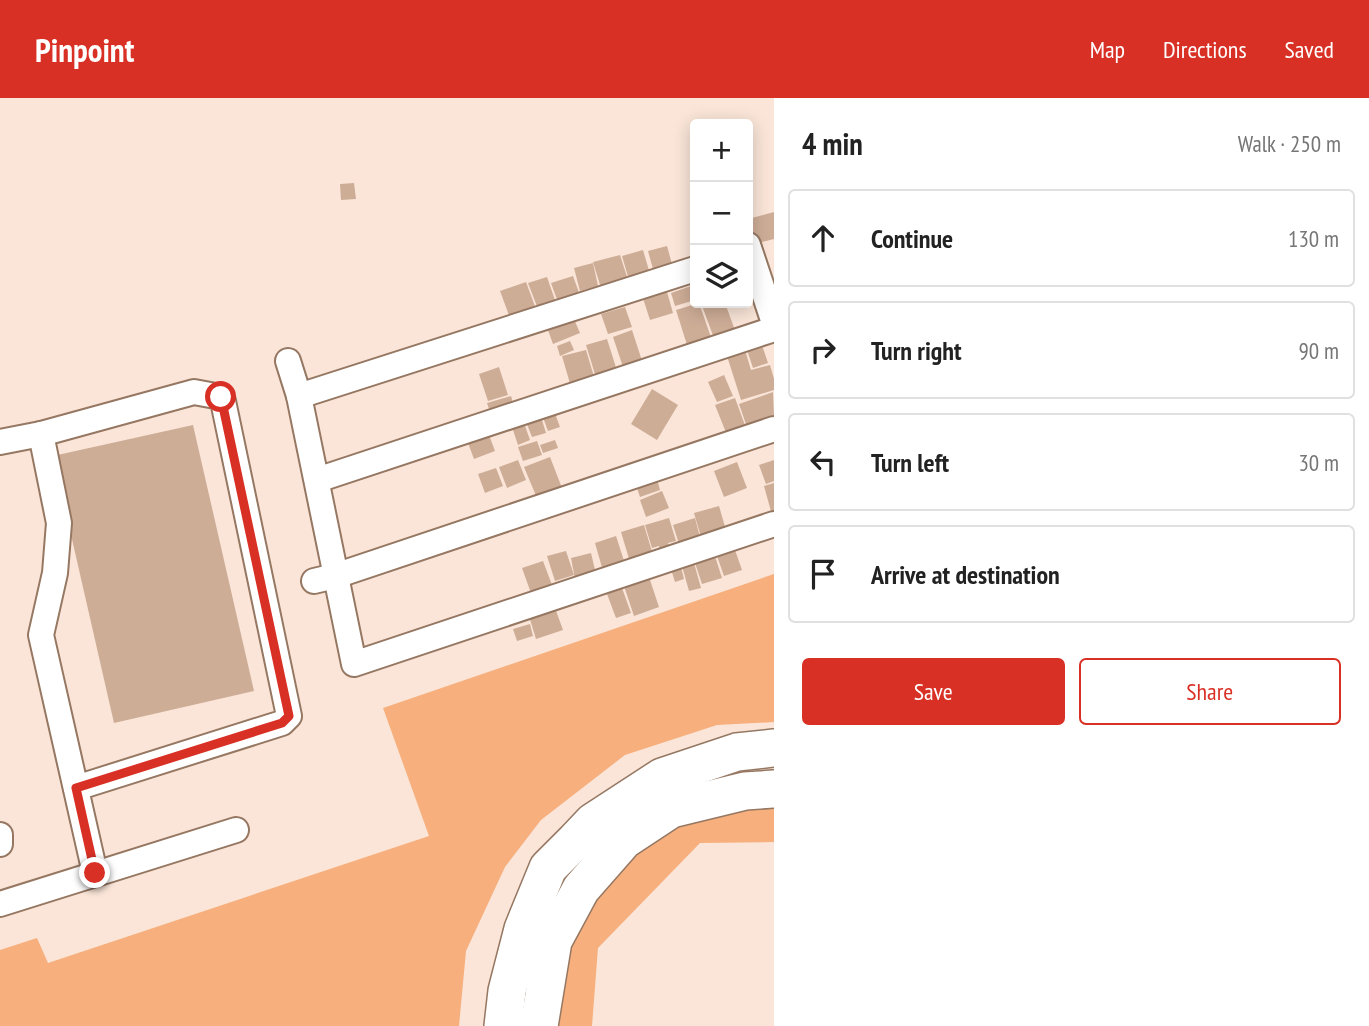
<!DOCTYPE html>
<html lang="en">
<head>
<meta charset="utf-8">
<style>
	:root { --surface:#fff; --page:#f6f6f6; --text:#222; --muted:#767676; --line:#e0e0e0; --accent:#d93025 }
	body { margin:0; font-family:"PT Sans Narrow",sans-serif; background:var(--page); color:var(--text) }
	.controls { position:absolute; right:21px; top:21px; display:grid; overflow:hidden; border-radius:7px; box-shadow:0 4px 18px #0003 }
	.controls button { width:63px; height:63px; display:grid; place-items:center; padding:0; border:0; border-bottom:2px solid var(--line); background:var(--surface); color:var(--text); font:35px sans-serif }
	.stop { position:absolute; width:21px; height:21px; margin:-16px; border:5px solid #d93025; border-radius:50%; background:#fff }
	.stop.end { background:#d93025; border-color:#fff; box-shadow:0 2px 7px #0008 }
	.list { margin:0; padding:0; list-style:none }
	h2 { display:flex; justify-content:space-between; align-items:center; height:91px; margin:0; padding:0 28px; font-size:30px }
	h2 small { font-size:23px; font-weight:400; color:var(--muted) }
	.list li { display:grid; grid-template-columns:46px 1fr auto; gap:21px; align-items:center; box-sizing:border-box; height:98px; margin:0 14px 14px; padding:0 14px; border:2px solid var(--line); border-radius:7px }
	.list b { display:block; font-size:26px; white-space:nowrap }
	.list em { font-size:23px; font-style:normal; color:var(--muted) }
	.actions { display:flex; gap:14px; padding:21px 28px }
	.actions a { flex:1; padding:16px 0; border:2px solid var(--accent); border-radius:7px; text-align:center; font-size:24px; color:var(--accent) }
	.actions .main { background:var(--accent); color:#fff }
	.icon { flex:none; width:38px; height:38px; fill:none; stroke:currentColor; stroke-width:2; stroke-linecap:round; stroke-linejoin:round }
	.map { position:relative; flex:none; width:774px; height:928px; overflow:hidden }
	header { display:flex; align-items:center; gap:42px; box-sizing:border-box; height:98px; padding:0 35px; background:var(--accent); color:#fff }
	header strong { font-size:33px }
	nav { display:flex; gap:38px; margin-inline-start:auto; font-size:24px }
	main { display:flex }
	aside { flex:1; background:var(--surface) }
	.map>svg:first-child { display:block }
</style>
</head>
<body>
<header>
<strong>Pinpoint</strong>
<nav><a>Map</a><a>Directions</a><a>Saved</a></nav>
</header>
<main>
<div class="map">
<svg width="774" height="928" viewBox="0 0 774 928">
	<rect width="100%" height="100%" fill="#fae5d8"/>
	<!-- green -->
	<g fill="#f7b07d">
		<path d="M774,476V624L717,627L625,657L541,722L505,769L466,853L459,928H0V852L37,840L48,865L429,738L383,610Z"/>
		<path d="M774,709V744L700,745L598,850L592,928H556L560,885L575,833L601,787L641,750L678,727L734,710Z"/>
	</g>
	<!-- building -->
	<g fill="#cead97">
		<path d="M354,85L356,101L341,102L340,86Z"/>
		<path d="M774,114V141L750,147L748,121Z"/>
		<path d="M667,148L672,166L653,171L648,153Z"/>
		<path d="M643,152L650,176L629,182L622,158Z"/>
		<path d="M620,157L628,182L601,190L593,164Z"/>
		<path d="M593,165L598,188L580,193L574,170Z"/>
		<path d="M573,178L581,200L559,207L551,185Z"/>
		<path d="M547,179L556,205L538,211L528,185Z"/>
		<path d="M526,184L536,211L510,220L500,193Z"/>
		<path d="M665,187L673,215L650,222L641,194Z"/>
		<path d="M691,188L695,202L675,208L671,195Z"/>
		<path d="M699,205L712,242L688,250L676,212Z"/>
		<path d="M701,205H725L736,235L715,243Z"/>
		<path d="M625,209L632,229L608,236L601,216Z"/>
		<path d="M571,214L580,235L553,246L545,224Z"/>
		<path d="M632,232L644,269L625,275L613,239Z"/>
		<path d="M607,241L619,279L598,286L586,247Z"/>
		<path d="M570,243L574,252L560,258L557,248Z"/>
		<path d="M762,247L768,265L753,270L747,252Z"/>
		<path d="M586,252L595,282L571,289L562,258Z"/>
		<path d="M745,252L751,272L770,267L774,281V292L741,302L727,258Z"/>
		<path d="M499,269L508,297L488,303L479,276Z"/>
		<path d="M724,277L733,298L717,304L708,284Z"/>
		<path d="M652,291L678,307L657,342L631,326Z"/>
		<path d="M773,294L774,317L771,318L772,323L748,332L739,306Z"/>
		<path d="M511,298L514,308L490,314L487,305Z"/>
		<path d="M735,300L746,330L727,337L715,307Z"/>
		<path d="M553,310L560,329L548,333L541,314Z"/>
		<path d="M541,319L546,335L532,339L526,324Z"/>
		<path d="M523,322L530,342L518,347L511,326Z"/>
		<path d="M193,327L254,593L114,625L53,358Z"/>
		<path d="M486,329L495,353L474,361L465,337Z"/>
		<path d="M555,342L558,350L543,355L540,347Z"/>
		<path d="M537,343L542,357L523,363L518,349Z"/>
		<path d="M550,359L562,390L537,400L524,369Z"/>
		<path d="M518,362L526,382L507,390L499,369Z"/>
		<path d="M774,362V383L766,386L759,367Z"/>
		<path d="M737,364L747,390L724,399L714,373Z"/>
		<path d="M496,370L503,388L485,395L478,376Z"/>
		<path d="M657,381L660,392L640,399L636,387Z"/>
		<path d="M774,385V416L772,417L764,388Z"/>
		<path d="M662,393L669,410L646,419L640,402Z"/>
		<path d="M719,408L728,439L703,446L694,415Z"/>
		<path d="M669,420L676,443L668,445L671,454L661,457L659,448L652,450L645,427Z"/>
		<path d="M695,420L701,443L680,449L673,427Z"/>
		<path d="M644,427L653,457L630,464L621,434Z"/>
		<path d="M616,438L625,466L603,473L595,445Z"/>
		<path d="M713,452L722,480L702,486L693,459Z"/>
		<path d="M735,452L742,472L724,478L717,458Z"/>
		<path d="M566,453L574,477L555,483L547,458Z"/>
		<path d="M591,455L596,476L575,481L571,460Z"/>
		<path d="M692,458L701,490L689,493L680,461Z"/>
		<path d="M679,462L684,481L675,484L669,465Z"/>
		<path d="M543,463L552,487L531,495L522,470Z"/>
		<path d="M649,479L659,509L634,518L624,488Z"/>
		<path d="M622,490L631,515L616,520L607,496Z"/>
		<path d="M555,510L563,532L536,541L529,518Z"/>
		<path d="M530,526L533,538L517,543L513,531Z"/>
	</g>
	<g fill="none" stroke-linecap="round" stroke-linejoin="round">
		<!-- minor casing -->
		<g stroke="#957762" stroke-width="28">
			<g id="minor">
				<path d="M748,147L774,225"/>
				<path d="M288,263L299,298L354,566L774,426"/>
				<path d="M299,298L695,171"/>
				<path d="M41,336L59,425L55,475L41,537L95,775"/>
				<path d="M0,344L41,336L194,294L221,299L223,303L289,618L282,625L76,690"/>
				<path d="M317,382L774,231"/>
				<path d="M314,483L335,478L774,331"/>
				<path d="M0,737V746"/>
				<path d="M0,806L236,732"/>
			</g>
		</g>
		<!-- highway casing -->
		<g stroke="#957762" stroke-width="40">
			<g id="highway">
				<path d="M503,928L507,893L523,831L548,770L575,743L593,724L662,679L737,654L774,650"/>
				<path d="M539,928L553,843L581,791L624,742L671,711L745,693L774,691"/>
			</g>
		</g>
		<!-- minor -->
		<use href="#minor" stroke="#fff" stroke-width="24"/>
		<!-- highway -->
		<use href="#highway" stroke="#fff" stroke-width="37"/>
	</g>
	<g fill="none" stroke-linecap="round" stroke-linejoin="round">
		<!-- route -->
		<path stroke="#d93025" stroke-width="9" d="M95,775L76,690L282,625L289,618L221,299"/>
	</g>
</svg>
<div class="controls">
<button>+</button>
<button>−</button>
<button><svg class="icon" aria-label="layers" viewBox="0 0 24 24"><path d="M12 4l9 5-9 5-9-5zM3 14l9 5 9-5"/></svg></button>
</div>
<div class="stop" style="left:221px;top:299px"></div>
<div class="stop end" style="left:95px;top:775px"></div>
</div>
<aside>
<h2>4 min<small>Walk · 250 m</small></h2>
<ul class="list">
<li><svg class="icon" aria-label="ahead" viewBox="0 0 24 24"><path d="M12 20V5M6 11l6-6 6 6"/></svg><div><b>Continue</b></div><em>130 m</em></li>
<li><svg class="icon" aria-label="right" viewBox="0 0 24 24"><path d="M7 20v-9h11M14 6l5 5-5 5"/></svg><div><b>Turn right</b></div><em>90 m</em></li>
<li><svg class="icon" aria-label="left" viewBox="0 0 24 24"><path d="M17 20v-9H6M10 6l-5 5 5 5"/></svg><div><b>Turn left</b></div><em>30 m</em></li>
<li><svg class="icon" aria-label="arrive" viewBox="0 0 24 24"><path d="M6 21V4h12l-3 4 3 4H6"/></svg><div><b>Arrive at destination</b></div></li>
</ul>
<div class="actions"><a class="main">Save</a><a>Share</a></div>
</aside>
</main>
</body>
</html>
